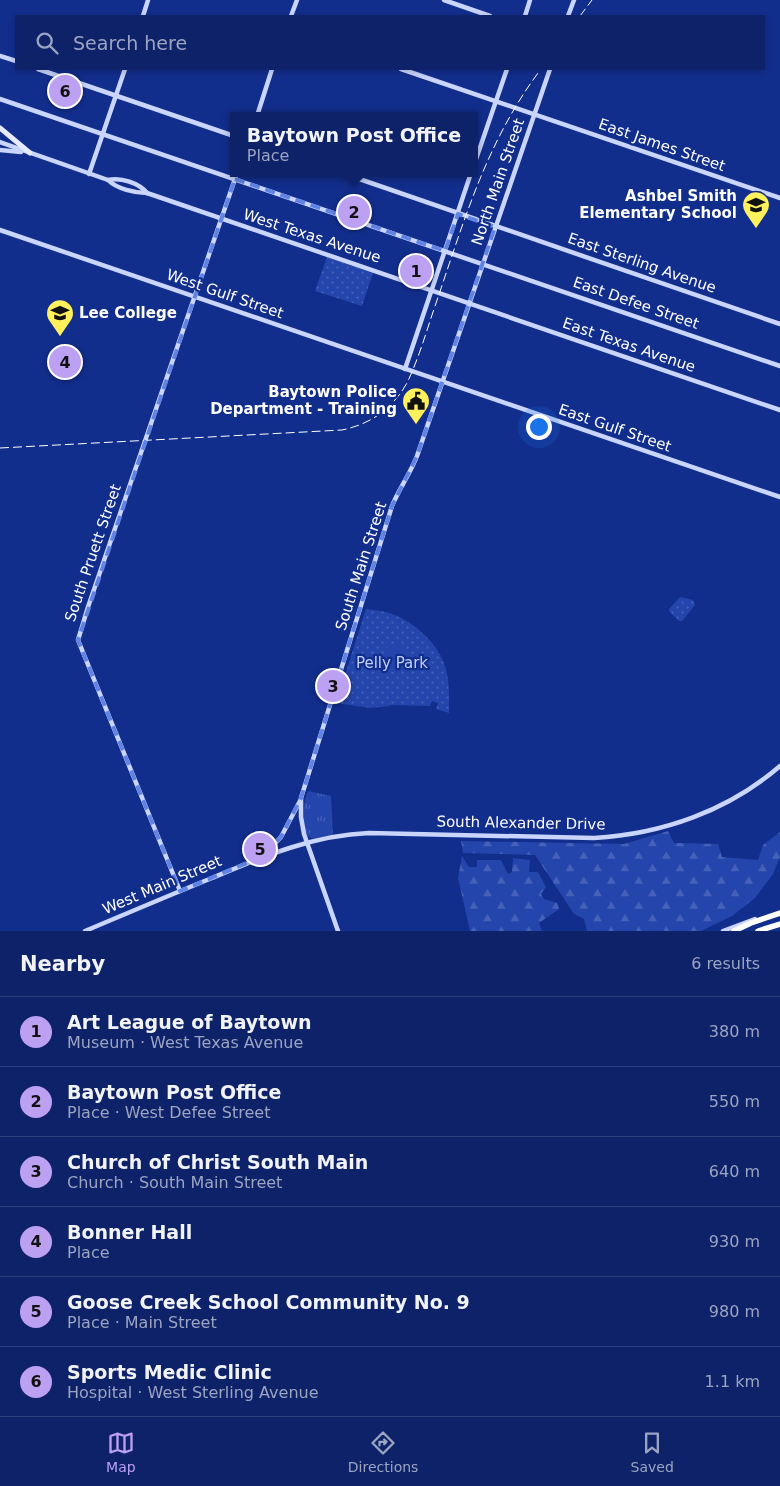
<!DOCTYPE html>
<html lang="en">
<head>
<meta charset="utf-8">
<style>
	:root { --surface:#0e226a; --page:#1c2f72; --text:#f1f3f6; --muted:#9ba4c1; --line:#2e3f7e; --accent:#bca0f2 }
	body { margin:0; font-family:"DejaVu Sans",sans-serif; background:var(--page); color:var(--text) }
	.you { position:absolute; left:538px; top:426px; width:18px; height:18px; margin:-12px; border:4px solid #fff; border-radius:50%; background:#1a73e8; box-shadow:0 0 0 8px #1a73e833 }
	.badge { display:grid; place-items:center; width:32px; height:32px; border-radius:50%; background:var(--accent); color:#111; font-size:16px; font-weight:700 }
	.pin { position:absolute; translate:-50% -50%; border:2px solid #fff; box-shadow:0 1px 5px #0006 }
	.popup { position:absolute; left:230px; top:112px; width:248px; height:65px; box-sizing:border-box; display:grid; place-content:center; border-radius:0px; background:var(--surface); filter:drop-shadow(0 1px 4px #0005); font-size:16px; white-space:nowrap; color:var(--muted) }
	.popup b { font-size:19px; color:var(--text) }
	.popup::after { content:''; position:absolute; left:50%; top:100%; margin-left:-10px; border:10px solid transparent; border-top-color:var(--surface) }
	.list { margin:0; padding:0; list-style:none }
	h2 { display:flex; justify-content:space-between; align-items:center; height:65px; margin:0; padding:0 20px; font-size:21px }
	h2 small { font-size:16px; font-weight:400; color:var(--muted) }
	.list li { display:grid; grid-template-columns:32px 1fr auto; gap:15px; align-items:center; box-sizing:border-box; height:70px; padding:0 20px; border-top:1px solid var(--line) }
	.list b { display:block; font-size:19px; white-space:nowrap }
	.list p { margin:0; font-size:16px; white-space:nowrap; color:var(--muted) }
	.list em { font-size:16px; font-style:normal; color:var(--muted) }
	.icon { flex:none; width:28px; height:28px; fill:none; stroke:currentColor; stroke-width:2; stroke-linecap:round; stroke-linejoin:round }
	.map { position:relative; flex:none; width:780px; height:931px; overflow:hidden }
	.search { position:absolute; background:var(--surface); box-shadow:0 2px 8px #0003; left:15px; right:15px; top:15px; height:55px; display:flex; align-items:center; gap:12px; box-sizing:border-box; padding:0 18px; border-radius:0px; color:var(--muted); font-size:19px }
	.sheet { height:485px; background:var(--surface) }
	nav { display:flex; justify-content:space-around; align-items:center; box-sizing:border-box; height:70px; border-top:1px solid var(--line); background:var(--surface); font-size:14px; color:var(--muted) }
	nav a { display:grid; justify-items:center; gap:2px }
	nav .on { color:var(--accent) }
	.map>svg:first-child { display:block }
</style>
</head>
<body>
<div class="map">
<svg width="780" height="931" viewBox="0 0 780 931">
	<defs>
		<pattern id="grass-tufts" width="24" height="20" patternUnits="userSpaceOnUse" patternTransform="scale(1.25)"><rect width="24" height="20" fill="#2445ac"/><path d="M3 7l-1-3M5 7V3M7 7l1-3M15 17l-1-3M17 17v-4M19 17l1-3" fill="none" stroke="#4561b8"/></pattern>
		<pattern id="forest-firs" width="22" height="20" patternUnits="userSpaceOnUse" patternTransform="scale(1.25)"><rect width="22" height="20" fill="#2445ac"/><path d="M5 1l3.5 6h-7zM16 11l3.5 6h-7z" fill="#4561b8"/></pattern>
		<pattern id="park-dots" width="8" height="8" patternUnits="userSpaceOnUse" patternTransform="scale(1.25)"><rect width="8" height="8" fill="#2445ac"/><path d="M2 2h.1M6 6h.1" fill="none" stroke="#4561b8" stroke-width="1.8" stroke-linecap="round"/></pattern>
	</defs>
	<rect width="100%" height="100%" fill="#122e8d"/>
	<!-- grass -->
	<path fill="url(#grass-tufts)" d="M308,791L331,796L333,835L314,839L306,836C303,820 302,806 308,791Z"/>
	<!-- forest -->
	<g fill="url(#forest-firs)">
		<path d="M668,831L674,843L718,844L722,857L758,860L763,845L780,832V857L773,874L755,898L732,916L701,931H587L584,919L574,914L535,855L463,853L461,841L624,844Z"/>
		<path d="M462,856L469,867H477V860H501L508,874L512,872L513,858L530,860L529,872H538L546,887L541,894L544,899L557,903L559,909L539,923L542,931H470L458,878Z"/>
	</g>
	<!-- park -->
	<g fill="url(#park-dots)">
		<path d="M327,257L373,273L362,306L315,291Z"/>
		<path d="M680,597L693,600L695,605L682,621H679L669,611V609Z"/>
		<path d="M366,609C375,610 384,611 392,614C413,621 437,643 444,663C450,679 449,696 449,713L436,709L438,703L432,701L430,706L390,705V706L371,708L336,703Z"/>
	</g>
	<!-- pitch -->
	<path fill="#2445ac" d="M392,644C404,647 414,653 412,667L381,674L379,672L388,645Z"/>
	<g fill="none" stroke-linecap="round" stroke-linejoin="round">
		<!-- secondary -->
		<g stroke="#c9d5fc" stroke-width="4.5">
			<path d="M444,0L490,16"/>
			<path d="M143,16L148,0"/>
			<path d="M291,16L297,0"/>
			<path d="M525,16L530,0"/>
			<path d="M568,16L574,0"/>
			<path d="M0,56L16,61"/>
			<path d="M38,69L234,136"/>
			<path d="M401,69L780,198"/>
			<path d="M0,99L780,366"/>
			<path d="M257,116L272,69"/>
			<path d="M0,142L108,180C117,189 135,193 147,193L780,410"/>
			<path d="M0,150L21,152"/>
			<path d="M474,165L507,69"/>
			<path d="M342,173L780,324"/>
			<path d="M89,174L125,69"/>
			<path d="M108,180C121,177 139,183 147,193"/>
			<path d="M0,230L780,497"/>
			<path d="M405,369L471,173"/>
			<path d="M262,857L281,837L300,801"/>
			<path d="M180,891L78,640L88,607L237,173"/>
			<path d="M85,931C128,913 170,895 212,878C262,857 313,835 369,833L594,838C662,834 728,811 780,766"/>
			<path d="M338,931L304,834L301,817V798L392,506C399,489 410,474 417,456L550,69"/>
			<path d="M723,931L755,919"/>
		</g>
		<!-- primary -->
		<path stroke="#e5eaff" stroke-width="5" d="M0,128L30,153"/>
		<!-- highway -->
		<g stroke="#fff" stroke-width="5.5">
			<path d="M734,931L751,923L780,913"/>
			<path d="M758,931L780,924"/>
		</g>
		<!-- rail -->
		<g stroke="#fff" stroke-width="1" stroke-dasharray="9 4" stroke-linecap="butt">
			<path d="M580,16L592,0"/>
			<path d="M0,448L342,430C371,424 392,409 407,383C418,360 425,336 433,312C463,225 485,143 541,69"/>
		</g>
	</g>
	<!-- marked area -->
	<path fill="none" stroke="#6183e4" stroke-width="4" stroke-dasharray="10 6" stroke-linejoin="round" d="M235,179L445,251L458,214L495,227L417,456L392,506L301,798L281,837L261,857L180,891L78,640Z"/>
	<!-- icons -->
	<defs>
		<g id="school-pin" transform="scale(1.4375)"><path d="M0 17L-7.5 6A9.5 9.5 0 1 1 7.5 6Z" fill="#fff15b" stroke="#122e8d"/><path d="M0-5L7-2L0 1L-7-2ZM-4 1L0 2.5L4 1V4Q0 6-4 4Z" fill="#111"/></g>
		<g id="university-pin" transform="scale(1.4375)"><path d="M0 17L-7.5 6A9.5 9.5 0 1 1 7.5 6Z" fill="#fff15b" stroke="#122e8d"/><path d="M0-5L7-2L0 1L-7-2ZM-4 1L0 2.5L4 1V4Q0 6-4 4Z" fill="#111"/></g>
		<g id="civic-pin" transform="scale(1.4375)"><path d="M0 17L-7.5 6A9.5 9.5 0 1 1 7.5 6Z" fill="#fff15b" stroke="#122e8d"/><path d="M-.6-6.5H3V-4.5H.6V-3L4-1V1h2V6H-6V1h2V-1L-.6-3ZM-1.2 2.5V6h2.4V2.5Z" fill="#111"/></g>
	</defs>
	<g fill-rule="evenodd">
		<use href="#school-pin" x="756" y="205"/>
		<use href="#university-pin" x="60" y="313"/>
		<use href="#civic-pin" x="416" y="401"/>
	</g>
	<g text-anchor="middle" stroke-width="4.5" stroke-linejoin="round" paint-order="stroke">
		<!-- street labels -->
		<g font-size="15" fill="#fff" stroke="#122e8d">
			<text transform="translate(662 145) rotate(19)" y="5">East James Street</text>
			<text transform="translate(498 182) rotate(-71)" y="5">North Main Street</text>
			<text transform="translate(312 236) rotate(18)" y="5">West Texas Avenue</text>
			<text transform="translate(642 263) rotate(19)" y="5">East Sterling Avenue</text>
			<text transform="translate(225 294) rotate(19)" y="5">West Gulf Street</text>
			<text transform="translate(636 303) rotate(19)" y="5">East Defee Street</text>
			<text transform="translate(629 345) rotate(19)" y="5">East Texas Avenue</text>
			<text transform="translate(615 428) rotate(19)" y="5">East Gulf Street</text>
			<text transform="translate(93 553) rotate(-71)" y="5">South Pruett Street</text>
			<text transform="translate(361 566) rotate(-72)" y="5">South Main Street</text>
			<text transform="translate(521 823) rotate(1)" y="5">South Alexander Drive</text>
			<text transform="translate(162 885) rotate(-23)" y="5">West Main Street</text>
		</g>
		<!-- poi labels -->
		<g font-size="15" font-weight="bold" fill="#fff" stroke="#122e8d" text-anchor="end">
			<text x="737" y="201">Ashbel Smith<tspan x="737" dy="17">Elementary School</tspan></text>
			<text x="79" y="318" text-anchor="start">Lee College</text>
			<text x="397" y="397">Baytown Police<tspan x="397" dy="17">Department - Training</tspan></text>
		</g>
		<!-- park labels -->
		<g font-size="15" fill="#c1d0fc" stroke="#122e8d">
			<text x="392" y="668">Pelly Park</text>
		</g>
	</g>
</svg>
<div class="you"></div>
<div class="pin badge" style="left:416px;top:271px">1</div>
<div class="pin badge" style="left:354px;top:212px">2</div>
<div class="popup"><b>Baytown Post Office</b>Place</div>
<div class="pin badge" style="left:333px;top:686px">3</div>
<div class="pin badge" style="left:65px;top:362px">4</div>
<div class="pin badge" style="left:260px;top:849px">5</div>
<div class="pin badge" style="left:65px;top:91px">6</div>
<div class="search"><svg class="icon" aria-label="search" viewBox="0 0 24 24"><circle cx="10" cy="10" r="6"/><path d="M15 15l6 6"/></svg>Search here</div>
</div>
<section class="sheet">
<h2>Nearby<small>6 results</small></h2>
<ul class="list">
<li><span class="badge">1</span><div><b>Art League of Baytown</b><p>Museum · West Texas Avenue</p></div><em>380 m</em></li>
<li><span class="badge">2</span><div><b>Baytown Post Office</b><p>Place · West Defee Street</p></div><em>550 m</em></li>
<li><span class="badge">3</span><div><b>Church of Christ South Main</b><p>Church · South Main Street</p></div><em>640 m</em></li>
<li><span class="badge">4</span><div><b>Bonner Hall</b><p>Place</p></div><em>930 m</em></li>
<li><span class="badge">5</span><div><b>Goose Creek School Community No. 9</b><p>Place · Main Street</p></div><em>980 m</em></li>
<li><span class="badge">6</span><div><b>Sports Medic Clinic</b><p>Hospital · West Sterling Avenue</p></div><em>1.1 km</em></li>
</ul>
</section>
<nav>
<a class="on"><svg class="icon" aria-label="map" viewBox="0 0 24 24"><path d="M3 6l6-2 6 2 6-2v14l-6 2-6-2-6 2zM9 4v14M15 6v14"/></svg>Map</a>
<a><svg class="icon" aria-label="directions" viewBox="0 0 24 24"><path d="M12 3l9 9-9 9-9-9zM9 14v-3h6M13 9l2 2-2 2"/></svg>Directions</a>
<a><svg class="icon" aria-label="saved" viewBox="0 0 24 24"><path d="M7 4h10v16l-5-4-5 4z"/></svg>Saved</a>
</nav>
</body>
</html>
